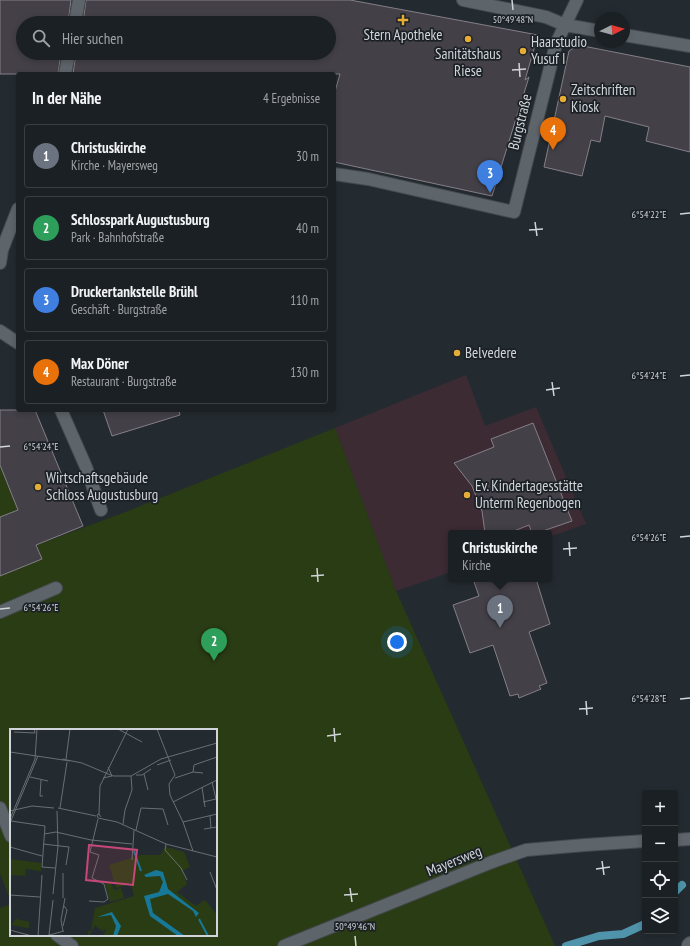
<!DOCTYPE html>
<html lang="de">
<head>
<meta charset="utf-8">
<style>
	:root { --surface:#1b2024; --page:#24282c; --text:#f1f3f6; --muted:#a0a3a6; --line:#393e41; --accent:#0f766e }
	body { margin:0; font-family:"PT Sans Narrow",sans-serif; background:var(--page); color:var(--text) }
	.controls { position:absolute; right:12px; bottom:12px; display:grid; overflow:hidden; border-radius:4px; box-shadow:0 2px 6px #0003 }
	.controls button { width:36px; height:36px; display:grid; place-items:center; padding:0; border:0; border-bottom:1px solid var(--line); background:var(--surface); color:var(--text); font:20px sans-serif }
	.compass { position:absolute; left:594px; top:12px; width:36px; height:36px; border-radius:50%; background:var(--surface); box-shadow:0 2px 6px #0003; rotate:84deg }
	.you { position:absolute; left:397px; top:642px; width:14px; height:14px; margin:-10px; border:3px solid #fff; border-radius:50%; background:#1a73e8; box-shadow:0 0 0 6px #1a73e833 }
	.badge { display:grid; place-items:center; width:26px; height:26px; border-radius:50%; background:var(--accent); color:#fff; font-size:13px; font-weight:700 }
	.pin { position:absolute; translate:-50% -33px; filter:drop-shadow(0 1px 2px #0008) }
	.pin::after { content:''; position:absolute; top:21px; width:14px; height:12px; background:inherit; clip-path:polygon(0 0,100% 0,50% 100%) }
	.popup { position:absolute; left:448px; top:530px; width:104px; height:52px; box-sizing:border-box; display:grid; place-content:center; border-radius:4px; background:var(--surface); filter:drop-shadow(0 1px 3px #0005); font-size:13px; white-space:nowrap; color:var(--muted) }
	.popup b { font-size:15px; color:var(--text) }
	.popup::after { content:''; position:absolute; left:50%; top:100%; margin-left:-8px; border:8px solid transparent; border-top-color:var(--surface) }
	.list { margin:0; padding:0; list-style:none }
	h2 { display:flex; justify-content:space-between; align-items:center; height:52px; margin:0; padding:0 16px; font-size:17px }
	h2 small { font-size:13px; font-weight:400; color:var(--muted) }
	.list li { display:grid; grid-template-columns:26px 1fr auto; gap:12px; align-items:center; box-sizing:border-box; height:64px; margin:0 8px 8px; padding:0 8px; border:1px solid var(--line); border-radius:4px }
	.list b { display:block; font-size:15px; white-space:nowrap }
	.list p { margin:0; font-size:13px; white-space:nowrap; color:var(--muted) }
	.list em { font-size:13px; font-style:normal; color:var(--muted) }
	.icon { flex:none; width:22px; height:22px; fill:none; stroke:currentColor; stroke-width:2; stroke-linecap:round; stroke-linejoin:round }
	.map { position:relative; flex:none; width:690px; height:946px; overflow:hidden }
	.search { position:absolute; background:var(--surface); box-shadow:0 2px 6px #0003; left:16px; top:16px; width:320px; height:44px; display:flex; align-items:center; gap:10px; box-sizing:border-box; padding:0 14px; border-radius:22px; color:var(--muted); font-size:15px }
	.panel { position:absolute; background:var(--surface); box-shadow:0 2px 6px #0003; left:16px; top:72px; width:320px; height:340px; border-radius:4px }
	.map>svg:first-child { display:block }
</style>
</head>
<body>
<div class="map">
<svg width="690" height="946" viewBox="0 0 690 946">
	<rect width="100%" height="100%" fill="#242b30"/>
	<!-- education -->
	<path fill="#3d2b34" d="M466,375L485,426L536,407L586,524L549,537V533H451V572L396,591L335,428Z"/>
	<!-- green -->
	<g fill="#2a3c13">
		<path d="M335,428L396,591L555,946H0V908L11,904V935H216V730H11V901L0,874V576L42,559L37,545L123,513Z"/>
		<path d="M0,465L18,510L0,517Z"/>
	</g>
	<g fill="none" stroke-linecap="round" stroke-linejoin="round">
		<!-- stream -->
		<g stroke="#4f94ab" stroke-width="8">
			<path d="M675,892L682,885"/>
			<path d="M566,946L599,936L623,934L645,924"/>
		</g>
	</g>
	<!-- building -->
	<g fill="#444048" stroke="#847f88">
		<path d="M0,0H71L68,23H23V53H61L58,74H0Z"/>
		<path d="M86,0H350L538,35L525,80L529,77L492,196L334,162V95L340,74H73L76,53H329V23H83Z"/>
		<path d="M578,45L690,67V152L646,141L649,127L605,116L600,142L591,140L582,176L544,167L569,51Z"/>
		<path d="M0,410H35L83,526L36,545L42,559L0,576V517L18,510L0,465Z"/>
		<path d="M103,410H179L180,415L112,436Z"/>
		<path d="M533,423L572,521L537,533H532L529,525L509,533H485L482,511L472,486L454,463L494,447L491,439Z"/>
		<path d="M473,579H536L550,624L529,632L547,683L539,686L541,689L519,698L518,694L510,696L493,645L470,653L453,605L479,596Z"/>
	</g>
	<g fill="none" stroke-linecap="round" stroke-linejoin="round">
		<!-- service casing -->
		<g stroke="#44494e" stroke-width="14">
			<g id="service">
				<path d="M0,612L56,588"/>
				<path d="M0,808L11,836"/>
				<path d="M57,935L72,946"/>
				<path d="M688,945L690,943"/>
				<path d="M284,946L492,862"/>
			</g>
		</g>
		<!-- pedestrian casing -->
		<g stroke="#44494e" stroke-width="14">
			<g id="pedestrian">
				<path d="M463,0L546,17L565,25L577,0"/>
				<path d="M75,23L79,0"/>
				<path d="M65,74L69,53"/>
			</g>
		</g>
		<!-- minor casing -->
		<g stroke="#44494e" stroke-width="14">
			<g id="minor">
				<path d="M624,35L690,46"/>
				<path d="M334,174L368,179L514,212L556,44L565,25L600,31"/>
				<path d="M0,263L2,250L18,209"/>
				<path d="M0,331L18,343"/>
				<path d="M61,410L86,467L101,510"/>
				<path d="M675,840L690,839"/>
				<path d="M492,862L526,850L585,845L645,841"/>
			</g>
		</g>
		<!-- service -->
		<use href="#service" stroke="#5d646a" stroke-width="12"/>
		<!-- pedestrian -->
		<use href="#pedestrian" stroke="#5d646a" stroke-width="12"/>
		<!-- minor -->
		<use href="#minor" stroke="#5d646a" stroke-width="12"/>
	</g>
	<!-- ticks -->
	<path fill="none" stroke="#d1d5d9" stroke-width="1.5" d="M512,0L513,10M519,63L520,77M512,70L526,69M680,214L690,213M535,222L537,236M529,230L543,229M680,376L690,375M552,382L554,396M546,390L560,388M0,447L10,446M680,537L690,536M569,542L570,556M563,549L577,548M317,568L318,582M311,576L324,575M0,609L10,608M680,699L690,698M586,701L587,715M579,709L593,708M334,728L335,742M327,736L341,734M602,861L604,875M596,869L610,867M350,888L352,902M344,895L358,894M355,936L356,946"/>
	<!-- markers -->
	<g fill="#e6ad36" stroke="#1b2126" stroke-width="1.5">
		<path d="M401 14h4v4h4v4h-4v4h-4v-4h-4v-4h4z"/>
		<circle cx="468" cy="39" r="4"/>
		<circle cx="523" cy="51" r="4"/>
		<circle cx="563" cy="99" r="4"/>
		<circle cx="457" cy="353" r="4"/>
		<circle cx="38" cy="487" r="4"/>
		<circle cx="467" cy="495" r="4"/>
	</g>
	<g text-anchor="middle" stroke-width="3.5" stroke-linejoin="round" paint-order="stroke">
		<!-- poi labels -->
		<g font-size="15" fill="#d1d5d9" stroke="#1b2126" text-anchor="start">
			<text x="403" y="40" text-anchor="middle">Stern Apotheke</text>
			<text x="531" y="47">Haarstudio<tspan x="531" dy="17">Yusuf I</tspan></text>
			<text x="468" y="59" text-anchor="middle">Sanitätshaus<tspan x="468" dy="17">Riese</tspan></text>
			<text x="571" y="95">Zeitschriften<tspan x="571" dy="17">Kiosk</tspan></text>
			<text x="465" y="358">Belvedere</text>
			<text x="46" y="483">Wirtschaftsgebäude<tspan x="46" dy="17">Schloss Augustusburg</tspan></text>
			<text x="475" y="491">Ev. Kindertagesstätte<tspan x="475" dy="17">Unterm Regenbogen</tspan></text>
		</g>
		<!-- street labels -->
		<g font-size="15" fill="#d1d5d9" stroke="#1b2126">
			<text transform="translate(520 122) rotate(-76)" y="5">Burgstraße</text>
			<text transform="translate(454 861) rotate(-22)" y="5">Mayersweg</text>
		</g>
	</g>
	<!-- overview -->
	<g transform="translate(10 729)">
		<rect width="207" height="207" fill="#242b30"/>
		<path d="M156,118L174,123L180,138L172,142L177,155L167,163L186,177L195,171L207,186V207H93L96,201L90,199L94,201L93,203L85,196L79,207H77L79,201L81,202L85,179L124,167L121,155L106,159L99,136L131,126H150ZM0,130L31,134V142L16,140L15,147L0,146ZM101,153L104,161L111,159L114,169L100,173L95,154ZM6,190L19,193V199L1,196Z" fill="#2a3c13"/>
		<path d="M146,141L153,143L158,160L189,184L186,188L183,182L158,165L140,170L143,184L175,207H168L140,187L134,167L149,163L153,153L150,147L136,148L134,146ZM102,183L111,197L107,207H103L106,197L101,186L87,188Z" fill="#177897"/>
		<path fill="none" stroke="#177897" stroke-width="2" d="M124,122L131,142M189,190L198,207"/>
		<path fill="none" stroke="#696f74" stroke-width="1" d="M108,0L132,13M147,0L165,46L159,55L160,66L173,93L183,122M4,3L25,4L24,0M0,23L60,32M52,30L72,34L103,47H121L151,30L207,14M56,30L60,0M147,36L161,31M183,43L184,36L207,28M134,45L138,61M126,46H132L141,40M20,48L38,52M93,49L102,47L98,38M165,49L183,43L193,44M31,51L30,67H33M192,58L195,78M163,73L207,51M193,73L206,70L202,53M48,79L86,87M50,79L57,33M0,82L22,77L44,79M89,85L90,57L118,0M200,87L201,99M91,88L89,85L87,86L88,89L107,93L156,115L207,128M0,90L25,30L27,0M1,92L35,97L32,138L45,139M173,93L207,85M0,94L28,27M113,95L115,81L122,61L121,47M194,100L207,98M126,101L131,79L153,80L158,96M34,105L46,103L81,111L122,115M33,115L59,118L56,136M156,115L155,121L171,139L177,151M0,118L32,127M122,131L124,101M200,143L207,161M43,165L48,117L47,82M0,166L30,168M53,169V144M79,172L94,173L98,170L94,155L82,149L89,126L80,123L88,90M53,197L57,181L54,177M0,201L22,207M53,202L51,191L55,169M39,206L43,171M28,207L32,146M36,207L54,202"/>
		<path fill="#c6477a" fill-opacity="0.15" stroke="#c6477a" stroke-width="2" d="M79,116L127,121L123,156L76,151Z"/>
		<rect width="207" height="207" fill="none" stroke="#d1d5d9" stroke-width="2"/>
	</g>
	<g font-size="10" text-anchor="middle" fill="#d1d5d9" stroke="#1b2126" stroke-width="3.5" stroke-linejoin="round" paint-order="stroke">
		<text x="513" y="23">50°49'48"N</text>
		<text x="649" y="218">6°54'22"E</text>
		<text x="649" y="379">6°54'24"E</text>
		<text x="41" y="450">6°54'24"E</text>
		<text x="649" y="541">6°54'26"E</text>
		<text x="41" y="611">6°54'26"E</text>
		<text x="649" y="702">6°54'28"E</text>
		<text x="355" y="930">50°49'46"N</text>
	</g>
</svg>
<div class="controls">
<button>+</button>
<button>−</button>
<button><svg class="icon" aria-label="locate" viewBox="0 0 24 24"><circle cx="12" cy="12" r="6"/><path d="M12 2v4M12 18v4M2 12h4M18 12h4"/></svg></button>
<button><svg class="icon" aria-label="layers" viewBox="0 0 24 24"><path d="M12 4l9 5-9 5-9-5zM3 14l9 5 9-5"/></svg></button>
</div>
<svg class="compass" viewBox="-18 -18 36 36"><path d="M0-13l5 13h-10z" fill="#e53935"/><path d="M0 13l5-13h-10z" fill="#a0a3a6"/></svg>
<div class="you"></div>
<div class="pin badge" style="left:500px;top:628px;background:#6b7280">1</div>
<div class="popup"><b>Christuskirche</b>Kirche</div>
<div class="pin badge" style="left:214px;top:661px;background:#2e9e5b">2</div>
<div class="pin badge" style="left:490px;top:193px;background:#3f7fe0">3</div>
<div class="pin badge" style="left:553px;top:150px;background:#e8710a">4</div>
<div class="search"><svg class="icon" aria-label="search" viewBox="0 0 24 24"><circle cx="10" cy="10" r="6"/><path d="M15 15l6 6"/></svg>Hier suchen</div>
<section class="panel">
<h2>In der Nähe<small>4 Ergebnisse</small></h2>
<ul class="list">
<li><span class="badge" style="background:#6b7280">1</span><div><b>Christuskirche</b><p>Kirche · Mayersweg</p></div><em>30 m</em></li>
<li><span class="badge" style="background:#2e9e5b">2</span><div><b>Schlosspark Augustusburg</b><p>Park · Bahnhofstraße</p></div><em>40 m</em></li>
<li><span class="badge" style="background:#3f7fe0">3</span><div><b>Druckertankstelle Brühl</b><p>Geschäft · Burgstraße</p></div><em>110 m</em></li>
<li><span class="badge" style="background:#e8710a">4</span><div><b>Max Döner</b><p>Restaurant · Burgstraße</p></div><em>130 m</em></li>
</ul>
</section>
</div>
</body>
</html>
